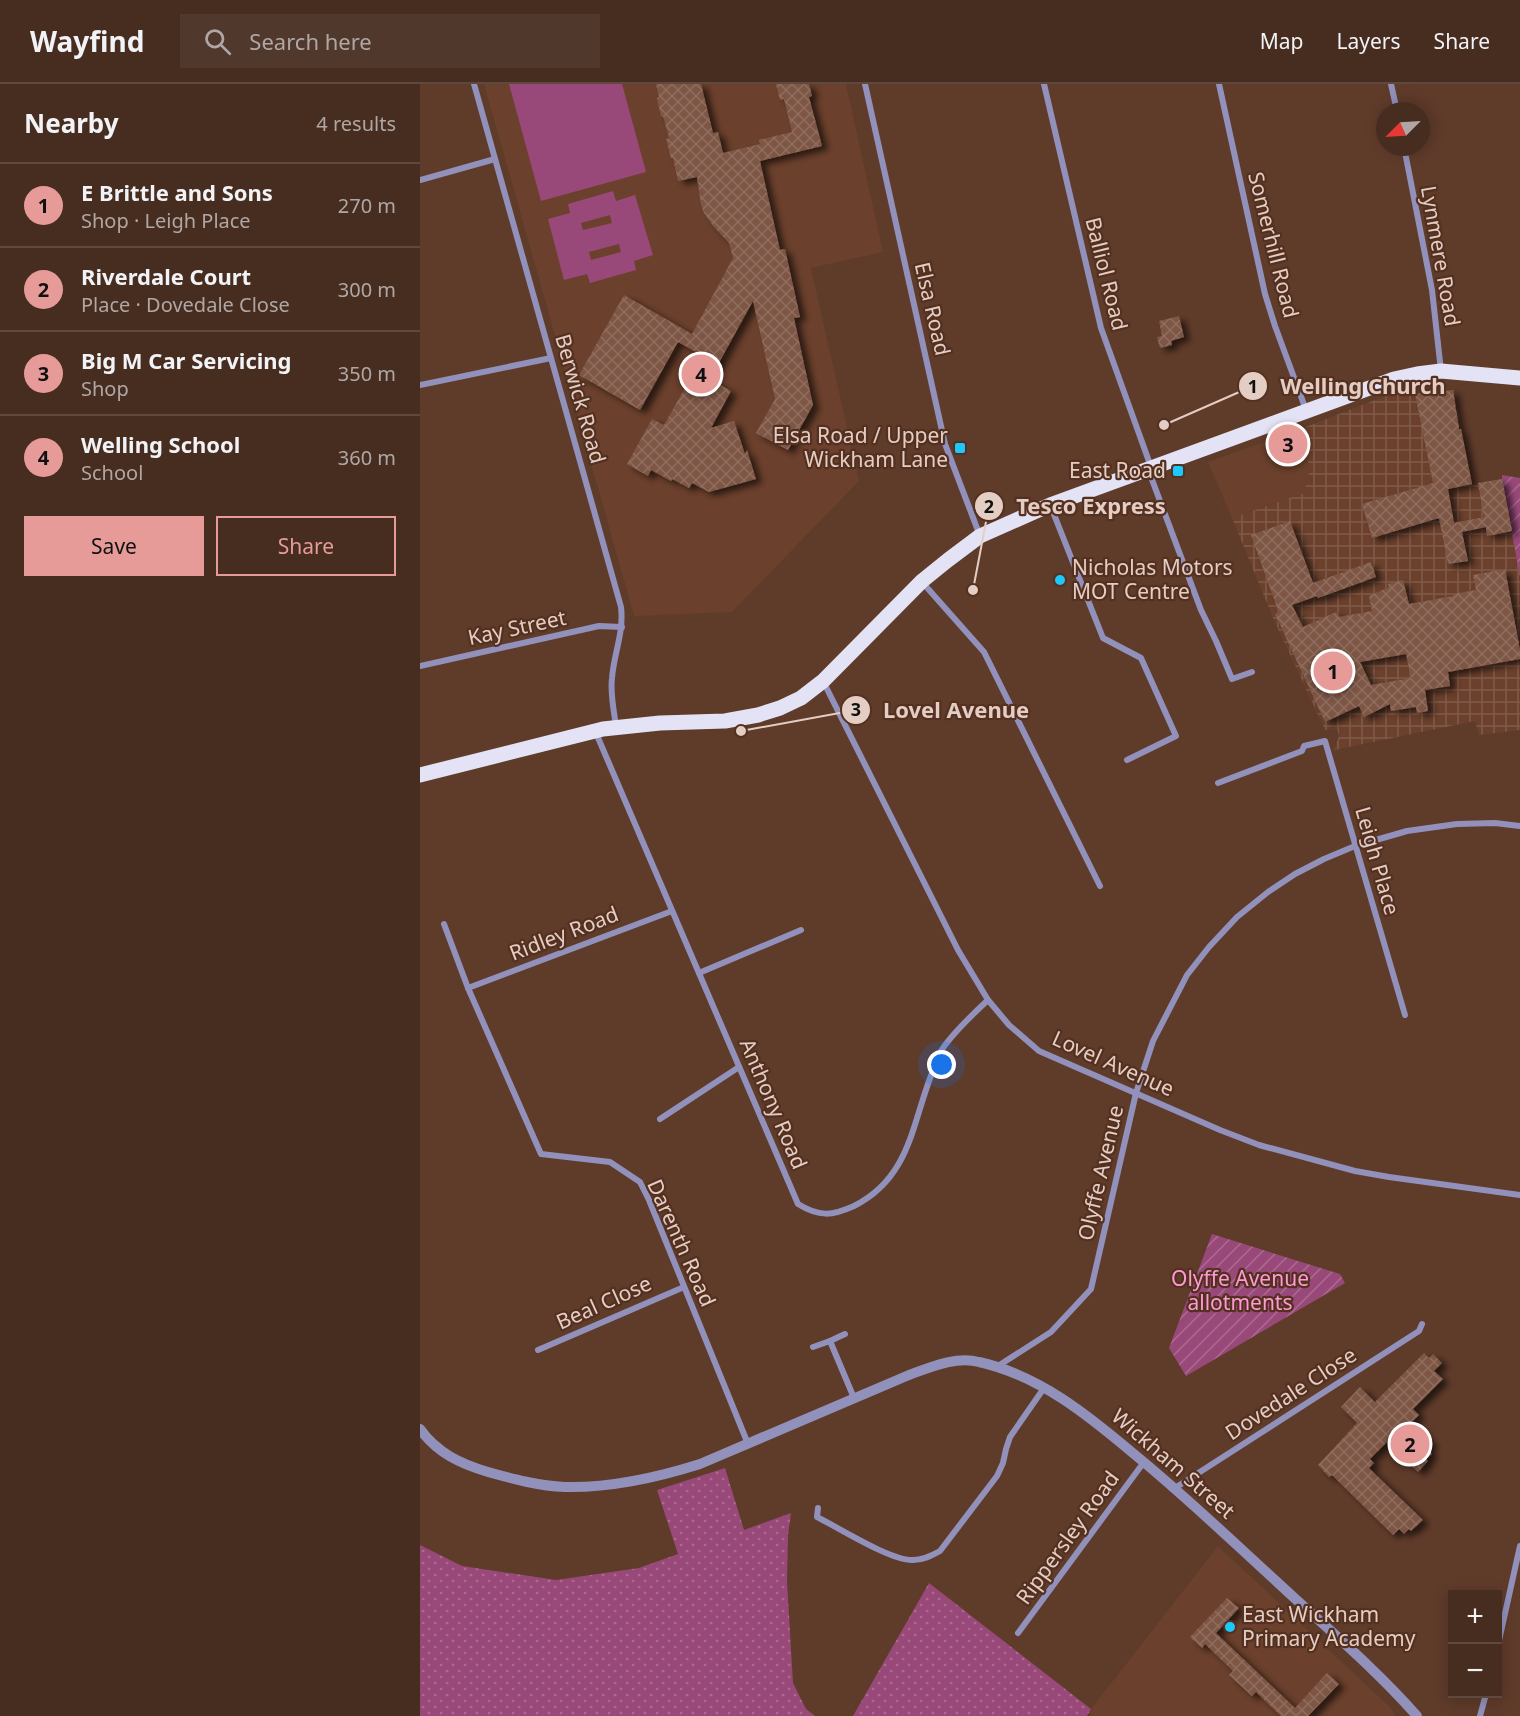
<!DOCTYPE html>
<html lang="en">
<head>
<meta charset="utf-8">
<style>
	:root { --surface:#472c20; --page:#51382d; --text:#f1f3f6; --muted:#b0a7a5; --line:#5f483e; --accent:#e69b98 }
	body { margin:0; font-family:"Noto Sans",sans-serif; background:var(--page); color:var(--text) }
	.controls { position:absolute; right:18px; bottom:18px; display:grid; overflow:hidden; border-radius:0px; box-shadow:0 3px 15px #0003 }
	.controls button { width:54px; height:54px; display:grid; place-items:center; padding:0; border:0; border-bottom:2px solid var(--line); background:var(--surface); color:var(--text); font:30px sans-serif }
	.compass { position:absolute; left:956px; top:18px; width:54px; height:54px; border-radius:50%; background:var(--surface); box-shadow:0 3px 15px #0003; rotate:246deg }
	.you { position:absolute; left:522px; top:981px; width:21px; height:21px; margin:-15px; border:4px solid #fff; border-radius:50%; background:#1a73e8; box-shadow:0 0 0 9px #1a73e833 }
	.badge { display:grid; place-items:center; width:39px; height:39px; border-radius:50%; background:var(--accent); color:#111; font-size:20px; font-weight:700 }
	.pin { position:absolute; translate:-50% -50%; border:3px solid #fff; box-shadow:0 2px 6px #0006 }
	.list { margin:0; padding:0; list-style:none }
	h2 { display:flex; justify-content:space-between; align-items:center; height:78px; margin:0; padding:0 24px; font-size:26px }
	h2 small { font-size:20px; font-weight:400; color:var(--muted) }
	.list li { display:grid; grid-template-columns:39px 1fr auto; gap:18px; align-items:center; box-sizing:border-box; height:84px; padding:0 24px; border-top:2px solid var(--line) }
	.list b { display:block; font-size:22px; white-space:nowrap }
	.list p { margin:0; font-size:20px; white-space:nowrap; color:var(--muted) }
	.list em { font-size:20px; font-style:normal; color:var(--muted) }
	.actions { display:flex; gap:12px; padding:18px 24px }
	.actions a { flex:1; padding:14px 0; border:2px solid var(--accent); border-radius:0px; text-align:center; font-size:21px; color:var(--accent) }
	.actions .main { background:var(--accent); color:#111 }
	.icon { flex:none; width:33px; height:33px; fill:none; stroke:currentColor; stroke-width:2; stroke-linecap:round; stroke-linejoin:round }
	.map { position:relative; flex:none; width:1100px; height:1632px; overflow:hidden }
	header { display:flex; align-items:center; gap:36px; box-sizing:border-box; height:84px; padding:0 30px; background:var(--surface); border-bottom:2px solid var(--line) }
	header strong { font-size:28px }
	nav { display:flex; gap:33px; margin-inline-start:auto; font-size:21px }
	.search { width:420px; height:54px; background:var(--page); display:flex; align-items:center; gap:15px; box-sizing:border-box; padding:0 21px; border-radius:0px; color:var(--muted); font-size:22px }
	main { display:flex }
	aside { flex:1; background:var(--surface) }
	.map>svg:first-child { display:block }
</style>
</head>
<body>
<header>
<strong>Wayfind</strong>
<div class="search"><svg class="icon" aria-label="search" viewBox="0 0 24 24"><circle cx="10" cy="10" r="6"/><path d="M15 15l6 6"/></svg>Search here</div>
<nav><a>Map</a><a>Layers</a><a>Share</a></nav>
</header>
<main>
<aside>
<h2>Nearby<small>4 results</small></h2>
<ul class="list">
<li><span class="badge">1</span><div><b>E Brittle and Sons</b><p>Shop · Leigh Place</p></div><em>270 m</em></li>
<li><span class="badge">2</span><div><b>Riverdale Court</b><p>Place · Dovedale Close</p></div><em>300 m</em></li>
<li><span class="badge">3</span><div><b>Big M Car Servicing</b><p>Shop</p></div><em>350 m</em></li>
<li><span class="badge">4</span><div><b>Welling School</b><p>School</p></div><em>360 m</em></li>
</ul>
<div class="actions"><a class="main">Save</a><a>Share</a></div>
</aside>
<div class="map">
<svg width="1100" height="1632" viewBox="0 0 1100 1632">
	<defs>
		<pattern id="industrial-grid" width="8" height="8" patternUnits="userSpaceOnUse" patternTransform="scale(1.5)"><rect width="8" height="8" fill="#6b402c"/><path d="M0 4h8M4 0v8" fill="none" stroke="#805a49"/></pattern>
		<pattern id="grass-dots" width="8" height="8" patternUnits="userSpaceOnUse" patternTransform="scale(1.5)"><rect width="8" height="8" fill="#994979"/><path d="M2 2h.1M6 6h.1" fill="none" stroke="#ac6a90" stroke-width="1.8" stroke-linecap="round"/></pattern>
		<pattern id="garden-furrows" width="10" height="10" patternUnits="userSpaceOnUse" patternTransform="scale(1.5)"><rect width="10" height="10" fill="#994979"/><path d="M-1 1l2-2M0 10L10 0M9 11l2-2" fill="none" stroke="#ac6a90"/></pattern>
		<pattern id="building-cross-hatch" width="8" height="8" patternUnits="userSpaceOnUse" patternTransform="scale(1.5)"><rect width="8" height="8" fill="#7d5645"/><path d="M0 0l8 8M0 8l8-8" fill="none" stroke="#8f6d5e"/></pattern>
		<filter id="shadow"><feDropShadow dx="6" dy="4" stdDeviation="3" flood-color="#0009"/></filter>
	</defs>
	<rect width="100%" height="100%" fill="#5f3b2a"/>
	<!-- built -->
	<g fill="#6b402c">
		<path d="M64,0H426L463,168L391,184L439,397L312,528L214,532Z"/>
		<path d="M878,346L890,385L884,409L812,434L788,378Z"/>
		<path d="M798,1462L970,1623L976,1632H669L671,1625Z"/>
	</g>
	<!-- industrial -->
	<path fill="url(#industrial-grid)" d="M1034,306L1052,400L1082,395L1100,492V646L1059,651L1055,637L914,666L919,652L917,645L905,646L853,534L812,434L884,409L890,385L878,346L973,309L994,311Z"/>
	<!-- grass -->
	<g fill="url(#grass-dots)">
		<path d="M305,1384L324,1446L371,1429L368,1451L367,1498L373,1599L386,1625L395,1632H0V1461L42,1482L136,1496L219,1484L258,1470L237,1406Z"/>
		<path d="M509,1499L671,1625L667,1632H433Z"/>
	</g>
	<!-- park -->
	<g fill="#994979" fill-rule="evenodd">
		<path d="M89,0H202L226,88L121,117Z"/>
		<path d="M193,107L196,117L215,111L233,171L214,177L216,186L170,199L167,190L144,196L128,135L150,129L148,120ZM190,131L192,139L163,146L161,139ZM199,160L201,168L171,176L169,168Z"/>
	</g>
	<!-- garden -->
	<g fill="url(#garden-furrows)">
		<path d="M1082,391L1100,394V493L1082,395Z"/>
		<path d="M792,1150L920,1190L925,1199L766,1292L749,1264Z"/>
	</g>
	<!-- building -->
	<g fill="url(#building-cross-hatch)" fill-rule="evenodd" filter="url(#shadow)">
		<path d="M236,0H281L293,49L298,48L303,69L340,60L339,56L372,48L364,15L360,16L356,0H389L392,12L389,13L402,62L340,77L360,166L365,165L380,233L374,234L393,321L368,366L336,349L355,315L333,217L290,295L311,307L291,344L314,337L325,370L327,366L336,395L289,408L272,399L269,404L252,395L251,397L231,386L228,392L207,380L232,335L244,341L283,272L258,258L220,326L159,291L204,211L272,250L313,174L309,159L293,142L284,129L281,121L277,93L258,97L253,74H251L246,55L249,54L243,32L241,33L237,14L239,13Z"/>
		<path d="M759,232L764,253L751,257L752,261L740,264L737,253L742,252L739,237Z"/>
		<path d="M1033,306L1039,345H1041L1052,400L1028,405L1034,439L1064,433L1058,399L1082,395L1092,447L1067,452L1066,443L1042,448L1048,477L1028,480L1019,434L952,454L942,420L1013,399L995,310L1006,308V310Z"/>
		<path d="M870,437L893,499L951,478L956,493L898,514L897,512L872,521L883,543L916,528L919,533L952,527L949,512L969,503L968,500L983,496L989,520L1033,512V510L1056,506L1053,491L1085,485L1100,566V575L1028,588L1030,602L1005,606L1008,627L997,629L996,623L971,627L970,620L944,633L939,622L905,638L855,530L859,529L831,451ZM986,570L991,594L951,601L940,578Z"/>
		<path d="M1004,1269L1009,1274L1013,1270L1022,1279L1014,1287L1023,1295L993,1325L999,1331L991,1339L1012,1359L1007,1365L1012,1370L1006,1375L1008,1377L998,1388L967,1358L950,1375L954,1379L949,1384L1003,1436L991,1447L989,1445L984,1450L979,1445L973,1451L912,1391L909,1393L898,1381L937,1339L921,1323L940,1303L955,1318Z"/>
		<path d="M807,1514L819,1524L796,1549L875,1624L907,1589L919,1600L888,1632H861L836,1608L832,1612L809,1591L813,1587L785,1560L782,1564L770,1553Z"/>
	</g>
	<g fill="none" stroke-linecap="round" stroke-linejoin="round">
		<!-- minor -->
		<g stroke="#9191bc" stroke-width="6">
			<path d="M54,0L201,523C204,549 194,569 192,594C190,610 194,627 196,642"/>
			<path d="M445,0L525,360L560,452"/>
			<path d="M624,0L681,244L731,383"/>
			<path d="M799,0L845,210L855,242L886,326"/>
			<path d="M971,0L977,27"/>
			<path d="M984,63L1012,206L1021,287"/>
			<path d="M0,96L75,75"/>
			<path d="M0,301L131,274"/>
			<path d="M728,385L781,526L796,557L812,595L832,588"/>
			<path d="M631,423L683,554L721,574L756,652L707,676"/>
			<path d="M502,498L564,568L680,802"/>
			<path d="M0,582L179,542L202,543"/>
			<path d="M403,597L538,866L568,916L589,941L619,967L800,1046L839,1061L935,1087L969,1093L1100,1111"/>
			<path d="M176,649L378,1120C399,1133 412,1132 434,1122C492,1093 492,1036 514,984C516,978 518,972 521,967C531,951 554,929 568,916"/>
			<path d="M798,699L882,667L884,662L905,657L985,931"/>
			<path d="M24,840L48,904L121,1070L190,1078L220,1098L229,1116L328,1360"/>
			<path d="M279,889L381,846"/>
			<path d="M48,904L252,827"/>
			<path d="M240,1035L319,983"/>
			<path d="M410,1257L425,1250"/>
			<path d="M393,1263L410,1257L434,1314"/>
			<path d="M118,1266L264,1203"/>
			<path d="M578,1282L631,1248L671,1205L716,1009L733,957L767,891L789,863L817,833L848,808L875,790L904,775L935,762L987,747L1037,740L1075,739L1100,742"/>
			<path d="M755,1404L999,1247L1002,1240"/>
			<path d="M398,1424L397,1433C419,1444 471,1477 493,1476C503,1476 511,1472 520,1467L577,1392L583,1379L586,1365L590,1353L624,1304"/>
			<path d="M598,1549L724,1378"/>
			<path d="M1078,1561L1100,1462"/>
			<path d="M1060,1632L1066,1610"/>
		</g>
		<!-- tertiary -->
		<path stroke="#9191bc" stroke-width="10" d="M0,1345C17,1369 41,1380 68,1388C93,1395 119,1402 145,1403C188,1404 239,1393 280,1380L489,1291C511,1283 536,1272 559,1278C619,1291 669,1332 714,1370C763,1410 809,1454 856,1497C903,1541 954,1583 997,1632"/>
		<!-- primary -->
		<path stroke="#e3e3f5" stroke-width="15" d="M0,691L183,645L240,639L305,637L338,631L360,624L381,614L403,597L502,497L528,476L560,452L630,421L974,295L997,290L1021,287L1100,294"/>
	</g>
	<!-- markers -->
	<g fill="#1cc9fc" stroke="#543020" stroke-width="2">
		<rect x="534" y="358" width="12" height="12" rx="3"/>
		<rect x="752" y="381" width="12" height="12" rx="3"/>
		<circle cx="640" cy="496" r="6"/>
		<circle cx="810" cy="1543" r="6"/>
	</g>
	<g text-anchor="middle" stroke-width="4.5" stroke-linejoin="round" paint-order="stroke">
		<!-- street labels -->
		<g font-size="21" fill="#e4cdc3" stroke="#543020">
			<text transform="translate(853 161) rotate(76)" y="7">Somerhill Road</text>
			<text transform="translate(1020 172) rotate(80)" y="7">Lynmere Road</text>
			<text transform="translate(686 190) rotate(76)" y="7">Balliol Road</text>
			<text transform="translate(512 225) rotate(77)" y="7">Elsa Road</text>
			<text transform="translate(160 315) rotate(74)" y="7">Berwick Road</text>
			<text transform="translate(97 544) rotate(-12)" y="7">Kay Street</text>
			<text transform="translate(957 777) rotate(74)" y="7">Leigh Place</text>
			<text transform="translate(144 850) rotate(-21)" y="7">Ridley Road</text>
			<text transform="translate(693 980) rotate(24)" y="7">Lovel Avenue</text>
			<text transform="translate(353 1020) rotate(67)" y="7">Anthony Road</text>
			<text transform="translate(681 1089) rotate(-77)" y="7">Olyffe Avenue</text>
			<text transform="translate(261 1159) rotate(66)" y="7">Darenth Road</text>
			<text transform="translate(184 1219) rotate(-24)" y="7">Beal Close</text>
			<text transform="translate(871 1310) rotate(-33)" y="7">Dovedale Close</text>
			<text transform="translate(753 1380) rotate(41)" y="7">Wickham Street</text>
			<text transform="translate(648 1454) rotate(-54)" y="7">Rippersley Road</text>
		</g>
		<!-- poi labels -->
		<g font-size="21" fill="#e4cdc3" stroke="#543020" text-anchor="end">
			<text x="528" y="359">Elsa Road / Upper<tspan x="528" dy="24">Wickham Lane</tspan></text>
			<text x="746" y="394">East Road</text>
			<text x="652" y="491" text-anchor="start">Nicholas Motors<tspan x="652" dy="24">MOT Centre</tspan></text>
			<text x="822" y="1538" text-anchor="start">East Wickham<tspan x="822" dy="24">Primary Academy</tspan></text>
		</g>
		<!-- park labels -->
		<g font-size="21" fill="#fe9ad3" stroke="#543020">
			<text x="820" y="1202">Olyffe Avenue<tspan x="820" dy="24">allotments</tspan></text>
		</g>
	</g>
	<!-- callouts -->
	<path fill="none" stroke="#e4cdc3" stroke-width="2" d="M744 341L833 302M553 506L569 422M321 647L436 626"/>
	<g fill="#e4cdc3" stroke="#543020" stroke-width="2">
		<circle cx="744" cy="341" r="6"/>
		<circle cx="553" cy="506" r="6"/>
		<circle cx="321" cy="647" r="6"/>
		<circle cx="833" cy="302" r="15"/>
		<circle cx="569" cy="422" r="15"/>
		<circle cx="436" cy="626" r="15"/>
	</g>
	<g font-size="18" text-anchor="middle" font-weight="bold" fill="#111">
		<text x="833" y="309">1</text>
		<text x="569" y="429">2</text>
		<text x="436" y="632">3</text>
	</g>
	<g font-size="22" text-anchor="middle" font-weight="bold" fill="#e4cdc3" stroke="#543020" stroke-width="4.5" stroke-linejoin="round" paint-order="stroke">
		<text x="943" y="310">Welling Church</text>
		<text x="671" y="430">Tesco Express</text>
		<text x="536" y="634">Lovel Avenue</text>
	</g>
</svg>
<div class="controls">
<button>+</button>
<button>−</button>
</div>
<svg class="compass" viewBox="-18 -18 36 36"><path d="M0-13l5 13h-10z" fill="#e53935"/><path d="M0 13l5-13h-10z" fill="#b0a7a5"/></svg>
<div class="you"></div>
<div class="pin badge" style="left:913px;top:587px">1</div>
<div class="pin badge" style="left:990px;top:1360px">2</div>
<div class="pin badge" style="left:868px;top:360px">3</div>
<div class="pin badge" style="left:281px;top:290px">4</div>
</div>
</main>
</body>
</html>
